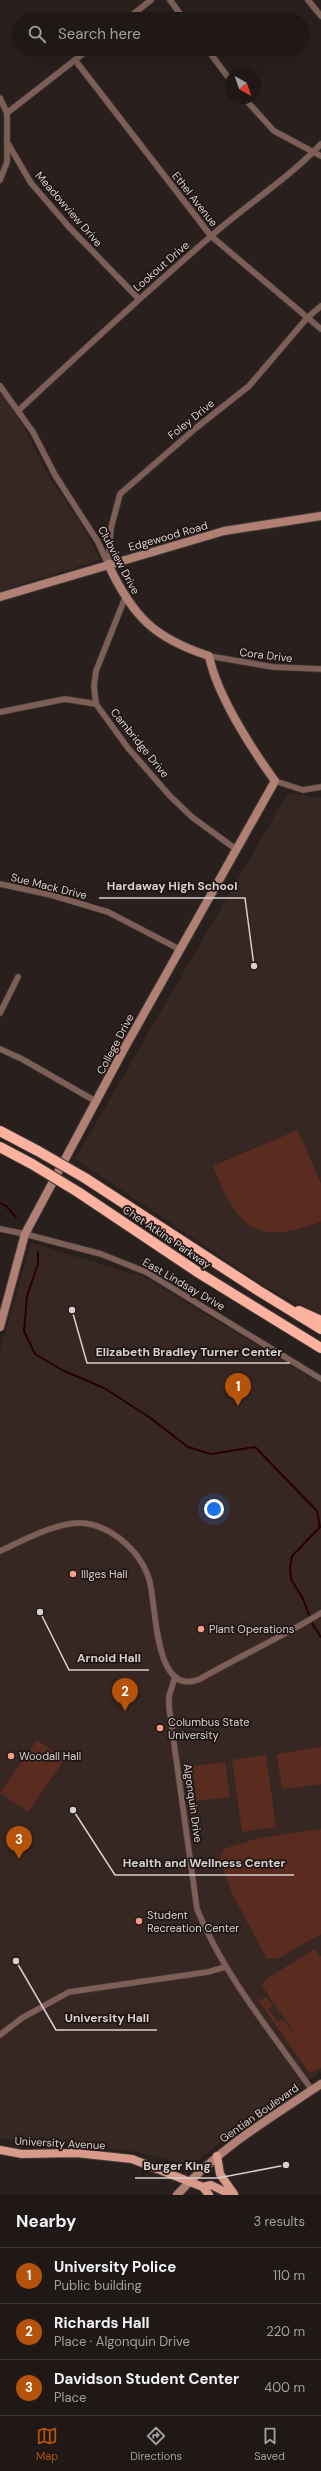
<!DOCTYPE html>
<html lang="en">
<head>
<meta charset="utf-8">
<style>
	:root { --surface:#1f1816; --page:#27211f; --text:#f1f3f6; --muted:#a1a0a1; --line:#3c3735; --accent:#b45309 }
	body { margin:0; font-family:"DM Sans",sans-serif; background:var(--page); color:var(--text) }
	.compass { position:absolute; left:225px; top:68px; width:36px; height:36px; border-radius:50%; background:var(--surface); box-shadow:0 4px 16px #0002; rotate:140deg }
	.you { position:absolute; left:214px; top:1509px; width:14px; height:14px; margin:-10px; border:3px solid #fff; border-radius:50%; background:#1a73e8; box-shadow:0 0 0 6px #1a73e833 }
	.badge { display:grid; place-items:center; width:26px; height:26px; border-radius:50%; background:var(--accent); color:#fff; font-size:13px; font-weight:700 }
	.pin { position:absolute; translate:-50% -33px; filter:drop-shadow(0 1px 2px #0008) }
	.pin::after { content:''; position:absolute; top:21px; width:14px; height:12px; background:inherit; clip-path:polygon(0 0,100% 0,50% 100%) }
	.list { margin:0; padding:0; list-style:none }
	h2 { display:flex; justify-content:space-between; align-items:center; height:52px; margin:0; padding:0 16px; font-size:17px }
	h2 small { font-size:13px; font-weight:400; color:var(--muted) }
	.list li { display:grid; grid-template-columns:26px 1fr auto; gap:12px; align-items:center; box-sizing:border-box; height:56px; padding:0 16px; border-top:1px solid var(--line) }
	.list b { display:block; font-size:15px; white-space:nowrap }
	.list p { margin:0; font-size:13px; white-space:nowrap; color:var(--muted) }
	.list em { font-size:13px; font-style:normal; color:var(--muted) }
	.icon { flex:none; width:22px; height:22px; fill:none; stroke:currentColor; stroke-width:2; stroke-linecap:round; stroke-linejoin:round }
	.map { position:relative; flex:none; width:321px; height:2195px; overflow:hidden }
	.search { position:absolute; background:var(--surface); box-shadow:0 4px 16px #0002; left:12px; right:12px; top:12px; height:44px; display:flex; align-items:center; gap:10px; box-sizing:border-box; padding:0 14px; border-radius:22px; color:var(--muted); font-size:15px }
	.sheet { height:220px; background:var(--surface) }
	nav { display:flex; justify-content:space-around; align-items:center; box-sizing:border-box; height:56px; border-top:1px solid var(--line); background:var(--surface); font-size:11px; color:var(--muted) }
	nav a { display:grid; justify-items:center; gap:2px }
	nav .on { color:var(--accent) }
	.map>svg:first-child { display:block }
</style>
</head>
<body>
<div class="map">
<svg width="321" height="2195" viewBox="0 0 321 2195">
	<rect width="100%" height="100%" fill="#29201d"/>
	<!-- built -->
	<g fill="#372723">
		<path d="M0,394L14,409L51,480L84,529L100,560L0,591Z"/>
		<path d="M288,793L321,798V1314L269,1289L75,1159Z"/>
		<path d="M31,1243L144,1277L321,1384V2072L255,2115L197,2161L188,2165L137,2152L73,2144L25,2142L0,2138V1350Z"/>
	</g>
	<!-- green -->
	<g fill="#5a2c20">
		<path d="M298,1130L321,1184V1221C255,1248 237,1226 213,1166Z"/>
		<path d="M37,1740L65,1759L28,1812L0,1793Z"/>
		<path d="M321,1747V1784L282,1789L277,1754Z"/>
		<path d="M266,1755L276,1827L242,1832L232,1760Z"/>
		<path d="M225,1762L230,1797L197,1801L192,1766Z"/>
		<path d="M321,1829V1934L279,1958L267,1959L232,1893L220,1859L224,1849L258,1838Z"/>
		<path d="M315,1949L321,1957V2068L313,2072L308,2071L254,1994L261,2001L266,1997L273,2006L268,2009L278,2022L282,2019L298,2038L262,1986L266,1979Z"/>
	</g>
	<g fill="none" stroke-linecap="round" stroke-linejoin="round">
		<!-- stream -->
		<g stroke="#270000" stroke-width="2">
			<path d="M0,1203L6,1206L16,1217"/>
			<path d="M38,1252V1264L27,1296L24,1331L35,1354L62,1370L104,1388L149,1417L188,1447L211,1454L255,1447L317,1511L320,1527L292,1556L290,1568L291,1579L303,1599L313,1625L321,1637"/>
		</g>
		<!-- street casing -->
		<g stroke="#453c39" stroke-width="7">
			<g id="street">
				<path d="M170,0L184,19"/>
				<path d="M308,0L321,16"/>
				<path d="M127,19L151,0"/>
				<path d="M207,49L231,81"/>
				<path d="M75,60L211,236L321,329"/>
				<path d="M0,98L7,113V142L31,183L69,227L139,299"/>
				<path d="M244,98L274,131L321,156"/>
				<path d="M7,113L89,49"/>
				<path d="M0,180L7,162V143"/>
				<path d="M0,386L33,432L55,475L98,542L108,564"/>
				<path d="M19,410C82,351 145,293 210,237C246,205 288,179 321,144"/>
				<path d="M108,564L111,528L120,494L196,428L249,386L307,318L321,306"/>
				<path d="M125,598L96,671L94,686L96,704L128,748L170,796L192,817L237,850"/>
				<path d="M209,656L273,667L321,669"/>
				<path d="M0,712L65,699L96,704"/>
				<path d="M275,781L303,790L321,787"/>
				<path d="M0,884L51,895L108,912L179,949"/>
				<path d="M0,1013L18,977"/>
				<path d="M0,1049L22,1059L97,1102"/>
				<path d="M0,1229L25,1234L101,1254L146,1272L321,1379"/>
				<path d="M0,1551C22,1541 53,1524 77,1523C92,1522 107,1529 119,1538C132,1548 144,1563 149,1579C157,1604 153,1699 200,1679C240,1656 282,1637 321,1613"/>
				<path d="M175,1677L169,1696V1707L197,1909C223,1974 272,2033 312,2090"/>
				<path d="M0,2035L22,2018L69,1992L208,1972L225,1967"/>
			</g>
		</g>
		<!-- secondary casing -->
		<g stroke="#453c39" stroke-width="10">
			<g id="secondary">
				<path d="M0,597L224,531L321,516"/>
				<path d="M0,1327L25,1234L124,1049L275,781C251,748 217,695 209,656C154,638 133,617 108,564"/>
				<path d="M177,2195C218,2149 270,2118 321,2084"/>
			</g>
		</g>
		<!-- primary casing -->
		<g stroke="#453c39" stroke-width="10">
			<g id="primary">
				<path d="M0,2150L22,2154L76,2153L132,2159L203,2187L211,2185L232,2195"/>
				<path d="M217,2156L220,2174L234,2194"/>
				<path d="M203,2187L209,2195"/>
			</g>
		</g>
		<!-- highway casing -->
		<g stroke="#453c39" stroke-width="12">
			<g id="highway">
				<path d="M0,1131L38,1151"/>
				<path d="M0,1147L32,1164"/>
				<path d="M85,1178L259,1291L321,1329"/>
				<path d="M78,1192L199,1273L321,1348"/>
				<path d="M299,1311L321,1321"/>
			</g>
		</g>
		<!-- street -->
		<use href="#street" stroke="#7d5f57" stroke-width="5.5"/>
		<!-- secondary -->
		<use href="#secondary" stroke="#b08074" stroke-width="8"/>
		<!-- primary -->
		<use href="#primary" stroke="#d89a8a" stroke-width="8"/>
		<!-- highway -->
		<use href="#highway" stroke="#fcb29f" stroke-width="10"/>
		<!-- highway-bridge casing -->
		<g stroke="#453c39" stroke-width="12" stroke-linecap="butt">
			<g id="highway-bridge">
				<path d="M38,1151L85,1178"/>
				<path d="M32,1164L78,1192"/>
			</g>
		</g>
		<!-- highway-bridge -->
		<use href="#highway-bridge" stroke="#fcb29f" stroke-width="10"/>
	</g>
	<!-- markers -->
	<g fill="#f49e88" stroke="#201614" stroke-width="1.5">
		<circle cx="73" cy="1574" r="4"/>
		<circle cx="201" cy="1629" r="4"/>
		<circle cx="160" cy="1728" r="4"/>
		<circle cx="11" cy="1756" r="4"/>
		<circle cx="139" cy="1921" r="4"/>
	</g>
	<g text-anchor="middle" stroke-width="3.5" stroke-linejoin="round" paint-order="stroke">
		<!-- street labels -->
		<g font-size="11" fill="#d7d0ce" stroke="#201614">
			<text transform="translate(195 199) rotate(52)" y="4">Ethel Avenue</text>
			<text transform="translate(69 209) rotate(49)" y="4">Meadowview Drive</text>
			<text transform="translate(161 266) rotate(-41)" y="4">Lookout Drive</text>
			<text transform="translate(191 419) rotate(-39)" y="4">Foley Drive</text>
			<text transform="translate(168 536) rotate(-16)" y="4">Edgewood Road</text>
			<text transform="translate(119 560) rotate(62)" y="4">Clubview Drive</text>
			<text transform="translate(266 655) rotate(7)" y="4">Cora Drive</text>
			<text transform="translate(140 743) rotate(51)" y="4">Cambridge Drive</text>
			<text transform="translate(49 886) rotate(14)" y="4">Sue Mack Drive</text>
			<text transform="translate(115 1044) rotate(-62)" y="4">College Drive</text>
			<text transform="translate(167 1237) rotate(34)" y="4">Chet Atkins Parkway</text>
			<text transform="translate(184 1284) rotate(30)" y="4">East Lindsay Drive</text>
			<text transform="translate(193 1803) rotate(82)" y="4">Algonquin Drive</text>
			<text transform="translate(259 2113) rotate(-35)" y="4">Gentian Boulevard</text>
			<text transform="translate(60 2143) rotate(3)" y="4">University Avenue</text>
		</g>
		<!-- poi labels -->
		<g font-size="11" fill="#d7d0ce" stroke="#201614" text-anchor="start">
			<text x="81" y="1578">Illges Hall</text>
			<text x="209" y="1633">Plant Operations</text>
			<text x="168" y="1726">Columbus State<tspan x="168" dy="13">University</tspan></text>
			<text x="19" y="1760">Woodall Hall</text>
			<text x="147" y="1919">Student<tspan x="147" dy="13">Recreation Center</tspan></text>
		</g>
	</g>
	<!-- callouts -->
	<path fill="none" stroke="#d7d0ce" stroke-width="1.5" d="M254 966L245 898H99M72 1310L87 1363H290M40 1612L69 1670H149M73 1810L115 1875H294M16 1961L56 2030H157M286 2165L218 2178H135"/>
	<g fill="#d7d0ce" stroke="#201614" stroke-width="1.5">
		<circle cx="254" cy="966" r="4"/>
		<circle cx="72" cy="1310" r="4"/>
		<circle cx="40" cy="1612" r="4"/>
		<circle cx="73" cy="1810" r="4"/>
		<circle cx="16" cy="1961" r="4"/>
		<circle cx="286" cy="2165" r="4"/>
	</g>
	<g font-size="12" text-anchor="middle" font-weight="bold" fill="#d7d0ce" stroke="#201614" stroke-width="3.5" stroke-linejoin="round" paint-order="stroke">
		<text x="172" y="890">Hardaway High School</text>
		<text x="189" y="1356">Elizabeth Bradley Turner Center</text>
		<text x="109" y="1662">Arnold Hall</text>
		<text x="204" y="1867">Health and Wellness Center</text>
		<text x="107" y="2022">University Hall</text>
		<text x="177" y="2170">Burger King</text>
	</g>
</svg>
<svg class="compass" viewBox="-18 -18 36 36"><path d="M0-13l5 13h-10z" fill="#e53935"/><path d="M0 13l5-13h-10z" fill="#a1a0a1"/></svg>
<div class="you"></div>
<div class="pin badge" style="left:238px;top:1406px">1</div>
<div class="pin badge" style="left:125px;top:1711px">2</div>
<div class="pin badge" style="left:19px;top:1859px">3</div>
<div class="search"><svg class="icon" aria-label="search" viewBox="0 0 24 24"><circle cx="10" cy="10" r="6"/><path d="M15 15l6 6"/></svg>Search here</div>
</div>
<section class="sheet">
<h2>Nearby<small>3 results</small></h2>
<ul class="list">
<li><span class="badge">1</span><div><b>University Police</b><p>Public building</p></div><em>110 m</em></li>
<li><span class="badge">2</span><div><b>Richards Hall</b><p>Place · Algonquin Drive</p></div><em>220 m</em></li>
<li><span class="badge">3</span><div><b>Davidson Student Center</b><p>Place</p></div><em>400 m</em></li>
</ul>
</section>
<nav>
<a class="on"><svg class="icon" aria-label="map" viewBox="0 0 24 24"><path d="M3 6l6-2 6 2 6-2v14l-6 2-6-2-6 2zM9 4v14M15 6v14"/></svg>Map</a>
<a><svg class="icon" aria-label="directions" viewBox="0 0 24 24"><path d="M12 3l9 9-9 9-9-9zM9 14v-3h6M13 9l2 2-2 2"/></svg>Directions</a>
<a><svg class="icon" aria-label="saved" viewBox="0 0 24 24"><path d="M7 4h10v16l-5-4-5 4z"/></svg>Saved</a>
</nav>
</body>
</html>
